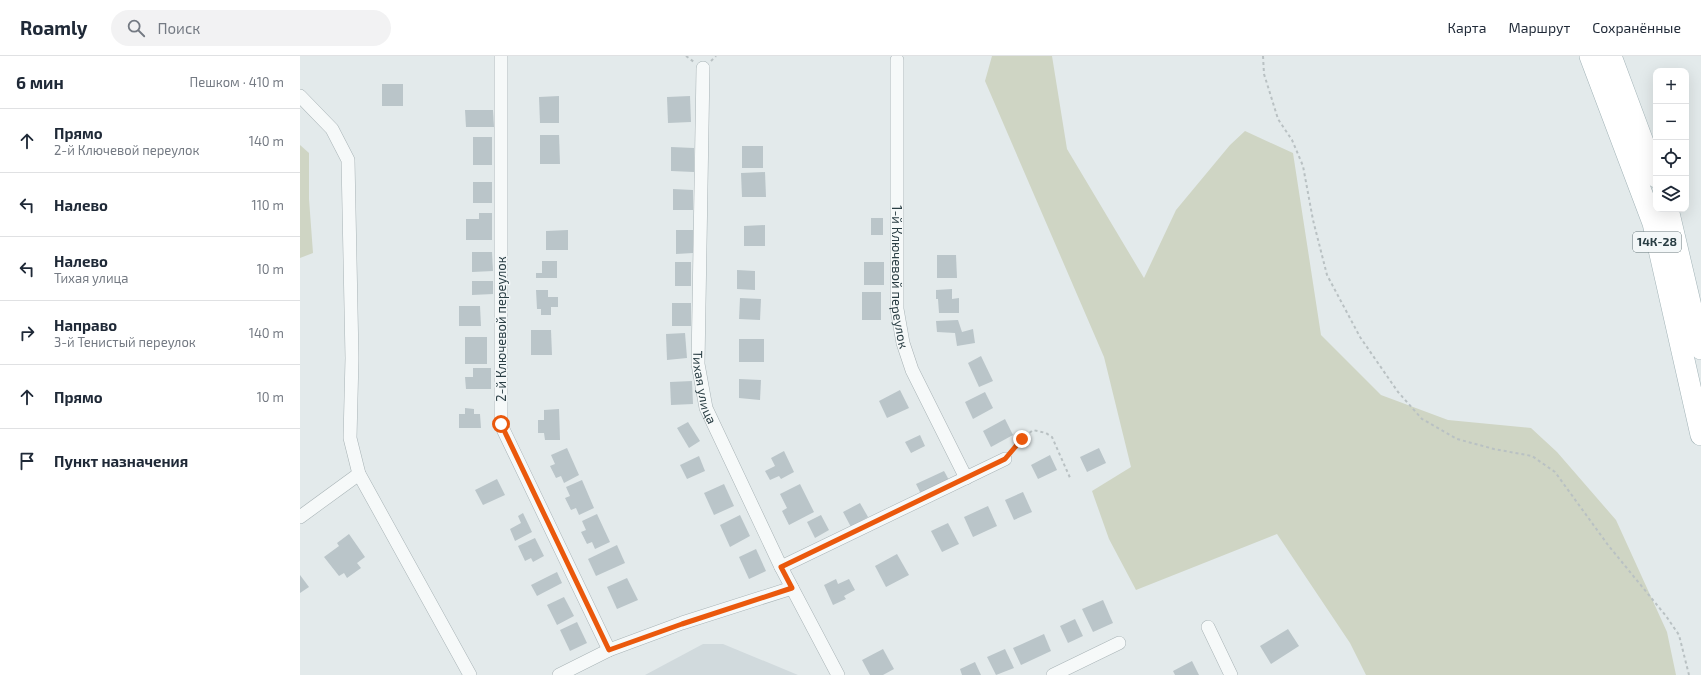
<!DOCTYPE html>
<html lang="ru">
<head>
<meta charset="utf-8">
<style>
	:root { --surface:#fff; --page:#f2f2f3; --text:#1f2937; --muted:#747a83; --line:#e0e1e3 }
	body { margin:0; font-family:"Exo 2",sans-serif; background:var(--page); color:var(--text) }
	.controls { position:absolute; right:12px; top:12px; display:grid; overflow:hidden; border-radius:8px; box-shadow:0 4px 16px #0002 }
	.controls button { width:36px; height:36px; display:grid; place-items:center; padding:0; border:0; border-bottom:1px solid var(--line); background:var(--surface); color:var(--text); font:20px sans-serif }
	.stop { position:absolute; width:12px; height:12px; margin:-9px; border:3px solid #ea580c; border-radius:50%; background:#fff }
	.stop.end { background:#ea580c; border-color:#fff; box-shadow:0 1px 4px #0008 }
	.list { margin:0; padding:0; list-style:none }
	h2 { display:flex; justify-content:space-between; align-items:center; height:52px; margin:0; padding:0 16px; font-size:17px }
	h2 small { font-size:13px; font-weight:400; color:var(--muted) }
	.list li { display:grid; grid-template-columns:26px 1fr auto; gap:12px; align-items:center; box-sizing:border-box; height:64px; padding:0 16px; border-top:1px solid var(--line) }
	.list b { display:block; font-size:15px; white-space:nowrap }
	.list p { margin:0; font-size:13px; white-space:nowrap; color:var(--muted) }
	.list em { font-size:13px; font-style:normal; color:var(--muted) }
	.icon { flex:none; width:22px; height:22px; fill:none; stroke:currentColor; stroke-width:2; stroke-linecap:round; stroke-linejoin:round }
	.map { position:relative; flex:none; width:1401px; height:619px; overflow:hidden }
	header { display:flex; align-items:center; gap:24px; box-sizing:border-box; height:56px; padding:0 20px; background:var(--surface); border-bottom:1px solid var(--line) }
	header strong { font-size:19px }
	nav { display:flex; gap:22px; margin-inline-start:auto; font-size:14px }
	.search { width:280px; height:36px; background:var(--page); display:flex; align-items:center; gap:10px; box-sizing:border-box; padding:0 14px; border-radius:22px; color:var(--muted); font-size:15px }
	main { display:flex }
	aside { flex:1; background:var(--surface) }
	.map>svg:first-child { display:block }
</style>
</head>
<body>
<header>
<strong>Roamly</strong>
<div class="search"><svg class="icon" aria-label="search" viewBox="0 0 24 24"><circle cx="10" cy="10" r="6"/><path d="M15 15l6 6"/></svg>Поиск</div>
<nav><a>Карта</a><a>Маршрут</a><a>Сохранённые</a></nav>
</header>
<main>
<aside>
<h2>6 мин<small>Пешком · 410 m</small></h2>
<ul class="list">
<li><svg class="icon" aria-label="ahead" viewBox="0 0 24 24"><path d="M12 20V5M6 11l6-6 6 6"/></svg><div><b>Прямо</b><p>2-й Ключевой переулок</p></div><em>140 m</em></li>
<li><svg class="icon" aria-label="left" viewBox="0 0 24 24"><path d="M17 20v-9H6M10 6l-5 5 5 5"/></svg><div><b>Налево</b></div><em>110 m</em></li>
<li><svg class="icon" aria-label="left" viewBox="0 0 24 24"><path d="M17 20v-9H6M10 6l-5 5 5 5"/></svg><div><b>Налево</b><p>Тихая улица</p></div><em>10 m</em></li>
<li><svg class="icon" aria-label="right" viewBox="0 0 24 24"><path d="M7 20v-9h11M14 6l5 5-5 5"/></svg><div><b>Направо</b><p>3-й Тенистый переулок</p></div><em>140 m</em></li>
<li><svg class="icon" aria-label="ahead" viewBox="0 0 24 24"><path d="M12 20V5M6 11l6-6 6 6"/></svg><div><b>Прямо</b></div><em>10 m</em></li>
<li><svg class="icon" aria-label="arrive" viewBox="0 0 24 24"><path d="M6 21V4h12l-3 4 3 4H6"/></svg><div><b>Пункт назначения</b></div></li>
</ul>
</aside>
<div class="map">
<svg width="1401" height="619" viewBox="0 0 1401 619">
	<rect width="100%" height="100%" fill="#e3eaeb"/>
	<!-- built -->
	<path fill="#d1dadd" d="M403,588H423L498,619H345Z"/>
	<!-- green -->
	<g fill="#cfd5c4">
		<path d="M692,0H752L767,93L844,222L876,154L930,89L945,75L993,97L1021,279L1081,339L1148,364L1231,372L1257,396L1316,464L1367,576L1376,619H1066L1050,587L977,478L836,534L809,483L792,435L831,411L804,301L685,25Z"/>
		<path d="M0,89L9,97V143L13,197L0,202Z"/>
	</g>
	<!-- building -->
	<g fill="#bac5c9">
		<rect x="82" y="28" width="21" height="22"/>
		<path d="M259,40V67H240L239,41Z"/>
		<path d="M390,40L391,66L368,67L367,41Z"/>
		<path d="M165,54H193L194,71H166Z"/>
		<path d="M240,79H259L260,108H240Z"/>
		<rect x="173" y="81" width="19" height="28"/>
		<rect x="442" y="90" width="21" height="22"/>
		<path d="M371,91L394,92V116L371,115Z"/>
		<path d="M465,116L466,141H442L441,117Z"/>
		<rect x="173" y="126" width="19" height="21"/>
		<path d="M373,133L393,134V154H373Z"/>
		<path d="M179,157H192V184H166V163H179Z"/>
		<rect x="571" y="162" width="12" height="17"/>
		<path d="M465,169V190H444V170Z"/>
		<path d="M268,174V194H246V175Z"/>
		<path d="M376,174H393V197L376,198Z"/>
		<path d="M172,196H192L193,215L172,216Z"/>
		<path d="M637,199H656L657,222H637Z"/>
		<path d="M242,205H257V222H236V217H242Z"/>
		<rect x="375" y="206" width="16" height="24"/>
		<rect x="564" y="206" width="20" height="23"/>
		<path d="M437,214L455,215V234L437,233Z"/>
		<path d="M172,225H193V238L172,239Z"/>
		<path d="M652,233V243L659,242V257H639L638,243H636V234Z"/>
		<path d="M236,234H248V241H258V251H251V259H241V253H237Z"/>
		<rect x="562" y="236" width="19" height="28"/>
		<path d="M440,242L461,243L460,264L439,263Z"/>
		<rect x="372" y="247" width="19" height="23"/>
		<path d="M159,250H180L181,270H159Z"/>
		<path d="M658,264L662,276L673,273L675,287L657,290L655,277L637,276L636,265Z"/>
		<path d="M231,274H251L252,299H231Z"/>
		<path d="M385,277L387,302L367,304L366,278Z"/>
		<rect x="165" y="281" width="22" height="27"/>
		<rect x="439" y="283" width="25" height="23"/>
		<path d="M681,300L693,325L679,331L668,307Z"/>
		<path d="M173,312H191V333H166L165,321H173Z"/>
		<path d="M439,323L461,324L460,344L439,342Z"/>
		<path d="M392,325L393,348L371,349L370,326Z"/>
		<path d="M600,334L609,352L587,362L579,345Z"/>
		<path d="M685,336L693,352L673,363L665,346Z"/>
		<path d="M165,352L174,353V358H180L181,372H159V358H165Z"/>
		<path d="M259,353L260,384H245L244,377H238V364H244V354Z"/>
		<path d="M705,363L713,379L691,391L683,375Z"/>
		<path d="M388,366L400,385L389,392L377,372Z"/>
		<path d="M620,379L625,390L611,397L605,386Z"/>
		<path d="M267,392L279,419L264,427L261,420L256,422L250,410L255,408L251,399Z"/>
		<path d="M799,392L806,407L787,416L780,401Z"/>
		<path d="M484,395L494,416L481,423L479,420L470,424L465,415L475,410L471,402Z"/>
		<path d="M750,399L757,414L738,423L731,409Z"/>
		<path d="M399,400L405,415L387,423L380,409Z"/>
		<path d="M644,415L649,424L621,438L616,428Z"/>
		<path d="M197,423L205,439L183,449L175,434Z"/>
		<path d="M282,424L294,452L279,459L276,452L271,454L265,442L270,440L266,431Z"/>
		<path d="M424,428L434,450L414,459L404,437Z"/>
		<path d="M500,428L514,456L489,469L482,455L487,452L480,438Z"/>
		<path d="M723,436L732,456L714,464L705,444Z"/>
		<path d="M560,447L568,461L551,471L543,456Z"/>
		<path d="M688,450L697,470L673,481L664,461Z"/>
		<path d="M223,457L232,476L215,485L210,473L221,467L218,460Z"/>
		<path d="M297,458L310,486L295,493L292,486L287,488L281,476L286,474L282,465Z"/>
		<path d="M440,459L450,480L430,491L420,469Z"/>
		<path d="M521,459L529,474L515,482L507,466Z"/>
		<path d="M648,467L659,488L642,496L631,475Z"/>
		<path d="M49,478L65,501L57,507L61,512L47,522L44,517L39,520L24,501L39,490L37,487Z"/>
		<path d="M235,482L244,500L233,506L231,502L225,505L218,490Z"/>
		<path d="M317,489L325,507L296,520L288,503Z"/>
		<path d="M456,493L466,515L449,523L439,501Z"/>
		<path d="M597,498L609,519L586,531L575,510Z"/>
		<path d="M257,516L262,527L237,540L231,529Z"/>
		<path d="M0,519L9,531L0,537Z"/>
		<path d="M327,522L338,544L317,553L307,531Z"/>
		<path d="M536,523L538,528L549,523L555,534L544,540L546,543L533,549L524,529Z"/>
		<path d="M264,541L274,560L257,569L247,549Z"/>
		<path d="M803,544L813,567L793,576L782,553Z"/>
		<path d="M775,563L783,580L768,587L760,570Z"/>
		<path d="M277,566L287,587L270,595L260,574Z"/>
		<path d="M988,573L999,590L971,608L960,590Z"/>
		<path d="M744,578L751,595L721,609L713,592Z"/>
		<path d="M583,593L594,613L583,619H570L562,604Z"/>
		<path d="M705,593L714,612L696,619L687,601Z"/>
		<path d="M892,605L899,619H875L873,615Z"/>
		<path d="M675,606L681,619H662L660,613Z"/>
	</g>
	<g fill="none" stroke-linecap="round" stroke-linejoin="round">
		<!-- minor casing -->
		<g stroke="#a8b3b6" stroke-width="14">
			<g id="minor">
				<path d="M201,0V369L309,594"/>
				<path id="s1" d="M597,4V253L603,287L612,314L666,422"/>
				<path id="s2" d="M403,12L398,308L406,352L481,511L538,619"/>
				<path d="M0,40L32,73L48,104L52,302L50,382L59,418L170,619"/>
				<path d="M0,461L59,418"/>
				<path d="M481,511L705,403"/>
				<path d="M908,571L931,619"/>
				<path d="M259,619L309,594L382,567L492,532"/>
				<path d="M753,619L819,587"/>
			</g>
		</g>
		<!-- primary casing -->
		<g stroke="#a2b3b7" stroke-width="22">
			<g id="primary">
				<path d="M1290,0L1353,167L1401,379"/>
				<path d="M1311,0L1356,121"/>
				<path d="M1368,153L1401,293"/>
			</g>
		</g>
		<!-- path -->
		<g stroke="#b9c1c3" stroke-width="2" stroke-dasharray="3 3" stroke-linecap="butt">
			<path d="M386,0L394,6"/>
			<path d="M963,0L964,18L978,63L992,84L1003,110L1013,164L1027,219L1060,281L1098,336L1122,363L1157,383L1194,393L1232,400L1255,416L1308,489L1366,560L1379,579L1389,619"/>
			<path d="M411,5L416,0"/>
			<path d="M713,394L722,383L733,374L746,377L752,381L771,424"/>
		</g>
		<!-- minor -->
		<use href="#minor" stroke="#f6f9f9" stroke-width="13"/>
		<!-- primary -->
		<use href="#primary" stroke="#fff" stroke-width="21"/>
	</g>
	<g fill="none" stroke-linecap="round" stroke-linejoin="round">
		<!-- route -->
		<path stroke="#ea580c" stroke-width="5" d="M201,368L309,594L382,568L492,532L481,511L705,403L722,383"/>
	</g>
	<g text-anchor="middle" stroke-width="3" stroke-linejoin="round" paint-order="stroke">
		<!-- shield labels -->
		<rect fill="#f3f7f8" stroke="#66767a" stroke-width="1" x="1333" y="176" width="48" height="20" rx="3"/>
		<g font-size="12" font-weight="bold" fill="#2a3e44">
			<text x="1357" y="190">14К-28</text>
		</g>
		<!-- street labels -->
		<g font-size="13" fill="#2a3e44" stroke="#f3f7f8">
			<text dy="5" stroke="none"><textPath href="#s1" startOffset="217">1-й Ключевой переулок</textPath></text>
			<text transform="translate(201 273) rotate(-90)" y="5">2-й Ключевой переулок</text>
			<text dy="5" stroke="none"><textPath href="#s2" startOffset="320">Тихая улица</textPath></text>
		</g>
	</g>
</svg>
<div class="controls">
<button>+</button>
<button>−</button>
<button><svg class="icon" aria-label="locate" viewBox="0 0 24 24"><circle cx="12" cy="12" r="6"/><path d="M12 2v4M12 18v4M2 12h4M18 12h4"/></svg></button>
<button><svg class="icon" aria-label="layers" viewBox="0 0 24 24"><path d="M12 4l9 5-9 5-9-5zM3 14l9 5 9-5"/></svg></button>
</div>
<div class="stop" style="left:201px;top:368px"></div>
<div class="stop end" style="left:722px;top:383px"></div>
</div>
</main>
</body>
</html>
